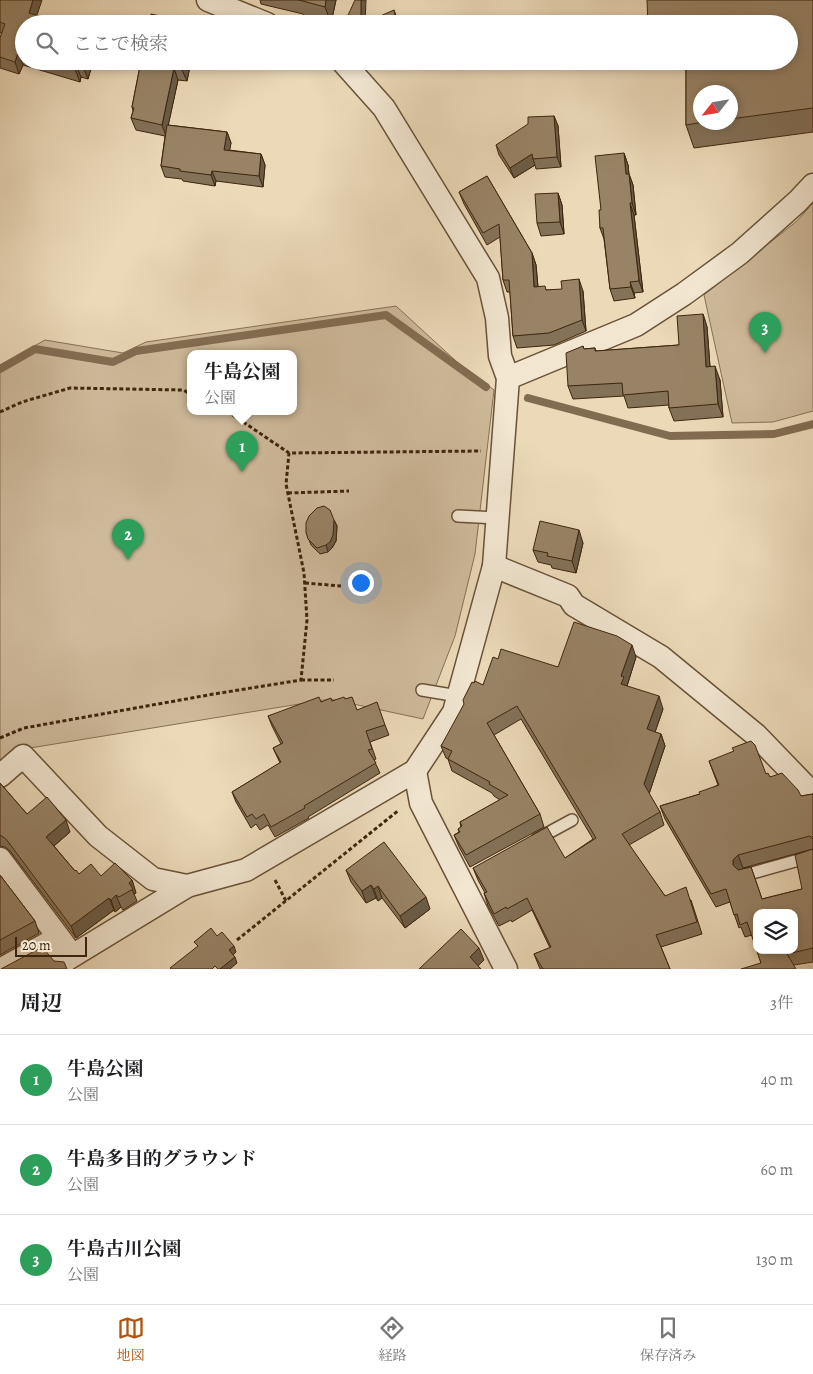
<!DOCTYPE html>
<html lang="ja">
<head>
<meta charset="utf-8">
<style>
	:root { --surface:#fff; --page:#f2f2f2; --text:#202124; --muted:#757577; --line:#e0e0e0; --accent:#b45309 }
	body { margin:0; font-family:Alegreya,"Noto Serif JP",serif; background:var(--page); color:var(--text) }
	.controls { position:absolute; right:15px; bottom:15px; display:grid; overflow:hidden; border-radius:10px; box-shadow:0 2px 8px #0003 }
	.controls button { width:45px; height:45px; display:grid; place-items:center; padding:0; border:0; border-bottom:1px solid var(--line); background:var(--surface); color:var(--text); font:25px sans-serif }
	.compass { position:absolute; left:693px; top:85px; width:45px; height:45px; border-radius:50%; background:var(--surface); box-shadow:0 2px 8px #0003; rotate:239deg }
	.scale { position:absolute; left:15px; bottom:12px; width:72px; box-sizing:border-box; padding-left:5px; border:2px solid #3e250d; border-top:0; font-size:14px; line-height:18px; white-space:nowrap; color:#3e250d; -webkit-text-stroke:4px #f2e6d1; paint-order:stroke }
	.you { position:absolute; left:360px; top:582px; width:18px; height:18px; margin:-12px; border:4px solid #fff; border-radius:50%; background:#1a73e8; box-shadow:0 0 0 8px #1a73e833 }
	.badge { display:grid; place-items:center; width:32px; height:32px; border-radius:50%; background:var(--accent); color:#fff; font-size:16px; font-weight:700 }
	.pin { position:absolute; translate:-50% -41px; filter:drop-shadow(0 1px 2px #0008) }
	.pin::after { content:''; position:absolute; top:26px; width:18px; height:15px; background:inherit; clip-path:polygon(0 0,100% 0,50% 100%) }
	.popup { position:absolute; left:187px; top:350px; width:110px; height:65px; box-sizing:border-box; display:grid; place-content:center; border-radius:10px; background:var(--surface); filter:drop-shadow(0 1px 4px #0005); font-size:16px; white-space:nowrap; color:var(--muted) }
	.popup b { font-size:19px; color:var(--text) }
	.popup::after { content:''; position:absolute; left:50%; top:100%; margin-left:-10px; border:10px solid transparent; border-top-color:var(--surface) }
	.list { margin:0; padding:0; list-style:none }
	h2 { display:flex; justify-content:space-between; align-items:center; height:65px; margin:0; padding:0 20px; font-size:21px }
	h2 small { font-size:16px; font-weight:400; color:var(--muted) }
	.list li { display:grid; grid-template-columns:32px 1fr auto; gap:15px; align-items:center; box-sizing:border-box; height:90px; padding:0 20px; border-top:1px solid var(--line) }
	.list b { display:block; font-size:19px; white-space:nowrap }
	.list p { margin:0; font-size:16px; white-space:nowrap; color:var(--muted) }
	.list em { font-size:16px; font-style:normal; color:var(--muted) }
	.icon { flex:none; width:28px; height:28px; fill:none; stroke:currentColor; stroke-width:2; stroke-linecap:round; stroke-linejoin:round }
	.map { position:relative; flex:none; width:813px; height:969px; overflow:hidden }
	.search { position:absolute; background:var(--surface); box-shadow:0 2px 8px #0003; left:15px; right:15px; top:15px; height:55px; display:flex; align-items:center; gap:12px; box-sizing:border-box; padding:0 18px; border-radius:28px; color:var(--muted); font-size:19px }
	.sheet { height:335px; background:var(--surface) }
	nav { display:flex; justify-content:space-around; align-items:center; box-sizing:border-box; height:70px; border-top:1px solid var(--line); background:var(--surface); font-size:14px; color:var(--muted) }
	nav a { display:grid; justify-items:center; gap:2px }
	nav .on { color:var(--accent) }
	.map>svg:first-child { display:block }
</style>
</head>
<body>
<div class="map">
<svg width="813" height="969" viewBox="0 0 813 969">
	<rect width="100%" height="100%" fill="#ebd9b8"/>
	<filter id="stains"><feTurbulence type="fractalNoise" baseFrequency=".004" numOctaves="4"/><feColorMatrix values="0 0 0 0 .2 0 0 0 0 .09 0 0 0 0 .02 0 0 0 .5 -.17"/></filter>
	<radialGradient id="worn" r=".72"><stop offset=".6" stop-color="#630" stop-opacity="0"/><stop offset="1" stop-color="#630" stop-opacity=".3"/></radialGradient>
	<!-- green -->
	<g fill="#ceba9b" stroke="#867054" fill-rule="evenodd">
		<path d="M813,203V411L773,422L732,423L704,295L797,221Z"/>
		<path d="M396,306L457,362L494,390L475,554L455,636L423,719L330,699L24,749L0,768V365L45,340L123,353L146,342ZM191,353H293V411H191Z"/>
	</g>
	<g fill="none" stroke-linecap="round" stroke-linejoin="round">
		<!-- stream -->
		<g stroke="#826c51" stroke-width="8">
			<path d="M0,369L35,349L113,362L136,351L386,315L486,387"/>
			<path d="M528,398L670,436L774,434L813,424"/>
		</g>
		<!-- service casing -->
		<g stroke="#695238" stroke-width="14">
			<g id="service">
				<path d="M458,516L497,518"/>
				<path d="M422,690L458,696"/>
				<path d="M537,839L572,820"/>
				<path d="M745,875L813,856"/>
			</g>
		</g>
		<!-- minor casing -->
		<g stroke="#695238" stroke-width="25">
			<g id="minor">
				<path d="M208,0L267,24"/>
				<path d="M508,378L636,325L684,294L740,253L798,201L813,185"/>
				<path d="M494,566L568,596L574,605L661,657L756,735L813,794"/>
				<path d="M415,771L421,803L506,969"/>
				<path d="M0,776L23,756L98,836L153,879L187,886"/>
				<path d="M0,859L72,955"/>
				<path d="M64,961L187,886L246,870L415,771L454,712L494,566L508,378L500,356L497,318L488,278L384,108L342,61"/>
				<path d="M2,969L50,942L64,962"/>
			</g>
		</g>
		<!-- path -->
		<g stroke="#3e250d" stroke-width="3" stroke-dasharray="4 2.5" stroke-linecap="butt">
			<path d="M227,411L289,453L481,451"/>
			<path d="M0,412L22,402L70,388L183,390L191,394"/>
			<path d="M288,493L349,491"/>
			<path d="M305,583L341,586"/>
			<path d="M301,680H334"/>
			<path d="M0,738L24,728L214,694L301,680L307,620L304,573L286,484L289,453"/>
			<path d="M275,880L286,901"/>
			<path d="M237,940L399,810"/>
		</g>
		<!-- service -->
		<use href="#service" stroke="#f2e6d1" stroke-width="11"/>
		<!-- minor -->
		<use href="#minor" stroke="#f2e6d1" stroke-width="22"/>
	</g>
	<!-- wall -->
	<g fill="#837158" stroke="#3e250d" fill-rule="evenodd">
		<path d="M0,0L24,24V61H93L88,79L81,77L80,82L23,65L19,74L0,68V38L2,33H0Z"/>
		<path d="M260,0H336L331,23L305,17L303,14L261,4Z"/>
		<path d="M813,0V132L694,148L686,125V63H657V61H789ZM730,92V122H700Z"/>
		<path d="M141,61H191L187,81L178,80L168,125L227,132L231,143L229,150L261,154L265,165L263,187L216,181L215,186L183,181L182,179L165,177L161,166L165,136L136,130L131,118L133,111L132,107Z"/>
		<path d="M362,61H375L363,64Z"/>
		<path d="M554,116L558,126L561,167L536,169L535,165L514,178L499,155L496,145Z"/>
		<path d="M624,153L628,165L629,174L633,185L636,215H634L643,292L634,293L635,298L614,301L610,289L604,239L600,228L601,210Z"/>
		<path d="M487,176L532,253L536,265L538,287L547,290L583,291L586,331L554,345L517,348L513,336L510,292H507L503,280L500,237L487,245L464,204L459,192Z"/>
		<path d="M558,193L562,205L564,234L541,236L537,223Z"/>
		<path d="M703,314L707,327L710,367L720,380L723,417L674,421L669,408V405L628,408L624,396L573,399L568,386L583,346L584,349L595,348L596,351L679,345Z"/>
		<path d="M334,520L337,526L336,541L332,548L328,552L320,554L311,545L306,532Z"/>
		<path d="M583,543L576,573L552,568L551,565L538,562L533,550Z"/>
		<path d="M636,657L627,686L663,709L655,732L661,734L665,746L649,794L660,812L664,825L629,845L665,896L691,900L702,934L661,947L670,969H540L534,954L550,948L532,910L512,922L511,920L499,926L488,906L484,893H485L478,880L473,868L565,858L593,839L521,719L494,735L540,814L544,827L470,867L459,847L454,835L459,832L458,829L461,827L460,822L500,800L494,796L492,793L452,771L448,759L446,758L441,746L483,685L498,659L558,667Z"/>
		<path d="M345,699L357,710L385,725L389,735L370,742L376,759L374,760L380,773L308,817L309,818L275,837L268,825L260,830L256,824L251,828L236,802L232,792L280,763L273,748L281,744L272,726L268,716L321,702L332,701Z"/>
		<path d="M709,761L766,774L770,777L801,796L813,794V849L743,868L742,869L751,867L762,899L802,889L813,849V962L794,965L761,963L752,935L745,937L741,927L739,928L730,902L716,907L665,819L660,806L700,794L718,785Z"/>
		<path d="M0,783L27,814L70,832L54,846L75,871L79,874L132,880L136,893L134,894L137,901L123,910L121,907L115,912L114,910L76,938L10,851L5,847L0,846Z"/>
		<path d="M346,870L430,909L405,928L382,898L378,901L376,898L366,903L351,882Z"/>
		<path d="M0,875L35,921L39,933L0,955Z"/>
	</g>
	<!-- shaded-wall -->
	<g fill="#6a5c47" stroke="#3e250d">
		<path d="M33,0H42L34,24L29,13Z"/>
		<path d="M326,0H336L331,23L325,7Z"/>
		<path d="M361,0H366L365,24H361Z"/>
		<path d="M394,10L398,21L399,24H397Z"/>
		<path d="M18,53L23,65L19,74L15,62Z"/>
		<path d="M85,61H93L88,79L83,67Z"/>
		<path d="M184,61H191L187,81L182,70Z"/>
		<path d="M76,65L81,77L80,82L75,69Z"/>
		<path d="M174,68L178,80L166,136L162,125Z"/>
		<path d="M554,116L558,126L561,167L557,157Z"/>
		<path d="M227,132L231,143L228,160L224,150Z"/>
		<path d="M624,153L628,165L630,186L626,174Z"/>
		<path d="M261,154L265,165L263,187L259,176Z"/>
		<path d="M532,154L533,159L535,165L514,178L510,168Z"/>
		<path d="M212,171L216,181L215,186L211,175Z"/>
		<path d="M629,174L633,185L636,215L632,203Z"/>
		<path d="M558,193L562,205L564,234L560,222Z"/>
		<path d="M630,203L634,215L643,292L639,281Z"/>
		<path d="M532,253L536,265L539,299L534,287Z"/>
		<path d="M579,279L583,291L586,331L582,320Z"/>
		<path d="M630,282L634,293L635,298L631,287Z"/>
		<path d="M703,314L707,327L711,380L706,367Z"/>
		<path d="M715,366L720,380L723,417L718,404Z"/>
		<path d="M334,520L337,526L336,541L332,548L328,552L326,545Z"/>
		<path d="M579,530L583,543L576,573L572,561Z"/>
		<path d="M632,645L636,657L627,686L621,684V676Z"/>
		<path d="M659,696L663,709L652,741L647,729Z"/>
		<path d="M661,734L665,746L648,797L644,784Z"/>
		<path d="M66,820L70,832L50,849L46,837Z"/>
		<path d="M738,855L743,868L738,873L733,865V860Z"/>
		<path d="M132,880L136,893L134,894L129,883Z"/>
		<path d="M371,885L376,898L366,903L362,891Z"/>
		<path d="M378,886L382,898L378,901L374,889Z"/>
		<path d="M116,895L121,907L115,912L111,900Z"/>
		<path d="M426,897L430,909L405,928L400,916Z"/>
		<path d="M109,898L114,910L76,938L71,926Z"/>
		<path d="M234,946L236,952L232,956L229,950Z"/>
		<path d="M479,948L484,960L475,969L470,957Z"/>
		<path d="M235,957L237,963L230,969H220Z"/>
	</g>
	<!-- building -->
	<g fill="#988366" stroke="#3e250d" fill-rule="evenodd">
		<path d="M0,0H33L29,13L63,23L62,24H24V54L18,53L15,62L0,57V38L5,24L0,22Z"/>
		<path d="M299,0H326L325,7Z"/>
		<path d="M355,0H361V24H344Z"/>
		<path d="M647,0H813V108L730,119V92H700V122H704L686,125V61H789V24H648Z"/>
		<path d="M394,10L397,24H362Z"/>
		<path d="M151,14L192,23V24H149Z"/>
		<path d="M47,61H85L83,67L76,65L75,69Z"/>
		<path d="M141,61H184L182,70L174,68L162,125L131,118L134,108L132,107Z"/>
		<path d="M554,116L557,157L533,159L532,154L510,168L496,145L528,124V117Z"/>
		<path d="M167,125L227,132L224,150L261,154L259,176L212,171L211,175L180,171V169L161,166Z"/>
		<path d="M624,153L626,174H629L632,203H630L639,281L630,282L631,287L610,289L603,228H600L599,210H601L595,156Z"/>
		<path d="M487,176L532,253L534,287L545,286L546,290L562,289L561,281L579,279L582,320L549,333L513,336L509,280H503L499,224L483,233L459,192Z"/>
		<path d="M558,193L560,222L537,223L535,194Z"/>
		<path d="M703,314L706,367L715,366L718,404L669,408L668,391L623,395L622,383L568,386L566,353L583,346L584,349L595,348V351L679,345L677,316Z"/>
		<path d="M324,506L330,510L334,520L333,535L330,542L326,545L317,548L308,539L306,532V523L309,516L317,508Z"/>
		<path d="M540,521L579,530L572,561L547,556L548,553L533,550Z"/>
		<path d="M574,622L617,636L632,645L621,676L624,677L621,684L659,696L647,729L661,734L644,784L660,812L622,834L665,896L686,887L697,922L656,935L670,969H543L534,954L551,947L527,898L507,909L506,907L494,914L484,893L487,892L473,868L547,827L565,858L596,838L517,706L487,723L540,814L466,855L454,835L460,832L458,829L462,826L460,822L508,795L489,784L490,782L448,759L452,751L441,746L464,704L463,700L472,682L474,683L475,681L483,685L493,657L498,659L501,649L558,667Z"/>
		<path d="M319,697L321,702L331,698L332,701L344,697L345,699L352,697L357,710L377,702L385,725L366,731L372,749L368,750L376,763L304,806L305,808L271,827L264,814L256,819L252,814L247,817L232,792L281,762L273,748L283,743L268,716Z"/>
		<path d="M751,741L755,745L766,774L768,773L770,777L782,773L798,790L801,796L813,794V839L810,836L738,855L733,860V865L738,870L751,867L762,899L802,889L795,855L813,849V948L787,954L796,969H741L761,963L747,922L740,925L737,914L734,915L726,889L711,894L660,806L700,794L699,792L719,785L709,761L734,751L732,748ZM757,913H794V950H757Z"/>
		<path d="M0,783L27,814L47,797L66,820L46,837L75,871L76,870L79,874L91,864L101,876L115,863L132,880L129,883L133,889L119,897L116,895L111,900L109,898L71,926L6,839L0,835Z"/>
		<path d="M384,842L426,897L400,916L378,886L374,889L371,885L362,891L346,870Z"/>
		<path d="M0,875L35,921L0,940Z"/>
		<path d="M211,928L217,936L222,932L234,946L229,950L235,957L220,969H218L215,966L212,969H171L170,968L198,946L194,942Z"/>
		<path d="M461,929L479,948L470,957L481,969H419Z"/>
		<path d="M42,947L54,961L64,962L67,969H1Z"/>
	</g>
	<rect width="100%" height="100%" filter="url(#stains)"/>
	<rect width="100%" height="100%" fill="url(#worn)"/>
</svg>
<div class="controls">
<button><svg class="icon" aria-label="layers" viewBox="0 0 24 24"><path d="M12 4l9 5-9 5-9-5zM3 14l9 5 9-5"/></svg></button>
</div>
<svg class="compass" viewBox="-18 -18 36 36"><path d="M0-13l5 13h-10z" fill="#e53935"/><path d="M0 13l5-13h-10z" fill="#757577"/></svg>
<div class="scale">20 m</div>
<div class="you"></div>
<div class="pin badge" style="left:242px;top:472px;background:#2e9e5b">1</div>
<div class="popup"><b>牛島公園</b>公園</div>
<div class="pin badge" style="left:128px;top:560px;background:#2e9e5b">2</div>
<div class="pin badge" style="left:765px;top:353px;background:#2e9e5b">3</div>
<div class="search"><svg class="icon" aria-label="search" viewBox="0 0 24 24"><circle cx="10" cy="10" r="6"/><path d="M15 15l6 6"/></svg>ここで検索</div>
</div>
<section class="sheet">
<h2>周辺<small>3件</small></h2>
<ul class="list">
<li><span class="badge" style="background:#2e9e5b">1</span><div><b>牛島公園</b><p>公園</p></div><em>40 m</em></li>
<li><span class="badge" style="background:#2e9e5b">2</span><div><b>牛島多目的グラウンド</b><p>公園</p></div><em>60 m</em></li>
<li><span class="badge" style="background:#2e9e5b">3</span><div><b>牛島古川公園</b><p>公園</p></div><em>130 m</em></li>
</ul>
</section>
<nav>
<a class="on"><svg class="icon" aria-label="map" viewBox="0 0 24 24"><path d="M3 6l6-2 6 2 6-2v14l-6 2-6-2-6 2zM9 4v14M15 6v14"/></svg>地図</a>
<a><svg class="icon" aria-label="directions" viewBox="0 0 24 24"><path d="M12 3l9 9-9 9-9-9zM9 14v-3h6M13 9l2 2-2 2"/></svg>経路</a>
<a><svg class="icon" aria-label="saved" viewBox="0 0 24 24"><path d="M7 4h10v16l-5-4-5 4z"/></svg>保存済み</a>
</nav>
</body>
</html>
